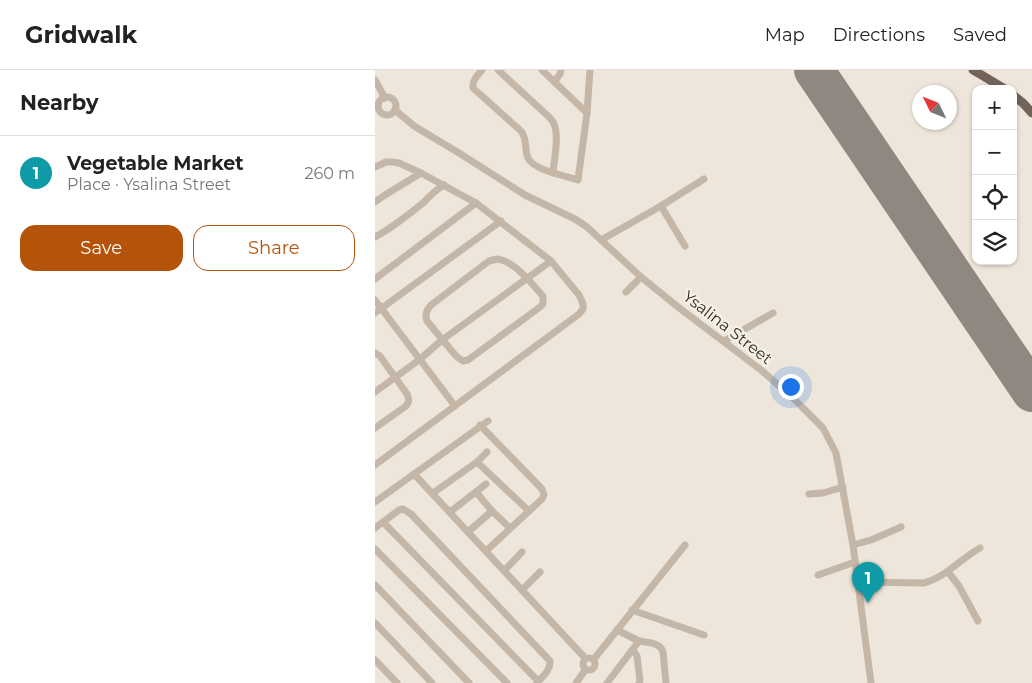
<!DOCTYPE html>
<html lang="en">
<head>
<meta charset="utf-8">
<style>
	:root { --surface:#fff; --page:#f2f2f2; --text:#222; --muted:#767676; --line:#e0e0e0; --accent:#b45309 }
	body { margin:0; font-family:Montserrat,sans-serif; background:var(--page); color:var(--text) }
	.controls { position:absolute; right:15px; top:15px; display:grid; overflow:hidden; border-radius:10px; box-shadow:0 1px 4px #0004 }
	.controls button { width:45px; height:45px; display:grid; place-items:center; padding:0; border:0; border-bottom:1px solid var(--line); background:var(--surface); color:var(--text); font:25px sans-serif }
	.compass { position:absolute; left:537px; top:15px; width:45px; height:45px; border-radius:50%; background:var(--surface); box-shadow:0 1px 4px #0004; rotate:313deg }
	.you { position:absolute; left:415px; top:316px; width:18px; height:18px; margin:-12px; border:4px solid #fff; border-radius:50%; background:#1a73e8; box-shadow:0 0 0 8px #1a73e833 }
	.badge { display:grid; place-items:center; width:32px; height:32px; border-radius:50%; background:var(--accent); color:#fff; font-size:16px; font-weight:700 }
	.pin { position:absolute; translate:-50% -41px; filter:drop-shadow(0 1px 2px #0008) }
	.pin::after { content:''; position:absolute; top:26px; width:18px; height:15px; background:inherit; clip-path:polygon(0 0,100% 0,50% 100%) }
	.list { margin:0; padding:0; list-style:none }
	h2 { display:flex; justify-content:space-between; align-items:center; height:65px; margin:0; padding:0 20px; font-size:21px }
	h2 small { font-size:16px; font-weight:400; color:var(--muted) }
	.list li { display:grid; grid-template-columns:32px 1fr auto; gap:15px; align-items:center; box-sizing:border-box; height:75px; padding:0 20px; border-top:1px solid var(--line) }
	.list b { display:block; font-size:19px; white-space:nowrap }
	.list p { margin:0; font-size:16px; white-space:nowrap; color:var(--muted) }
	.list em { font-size:16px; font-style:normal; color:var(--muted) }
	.actions { display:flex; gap:10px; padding:15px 20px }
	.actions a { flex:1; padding:11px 0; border:1px solid var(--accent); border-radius:15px; text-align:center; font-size:18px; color:var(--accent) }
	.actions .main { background:var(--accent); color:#fff }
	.icon { flex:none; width:28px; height:28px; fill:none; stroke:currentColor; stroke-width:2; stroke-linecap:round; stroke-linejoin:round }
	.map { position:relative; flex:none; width:657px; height:613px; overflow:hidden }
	header { display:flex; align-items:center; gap:30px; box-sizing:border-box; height:70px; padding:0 25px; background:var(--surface); border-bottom:1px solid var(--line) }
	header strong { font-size:24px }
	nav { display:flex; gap:28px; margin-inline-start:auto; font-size:18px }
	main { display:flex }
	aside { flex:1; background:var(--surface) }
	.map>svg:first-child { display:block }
</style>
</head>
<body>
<header>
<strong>Gridwalk</strong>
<nav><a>Map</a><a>Directions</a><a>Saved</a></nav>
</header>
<main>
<aside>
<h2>Nearby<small></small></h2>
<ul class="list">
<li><span class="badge" style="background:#0f9aa8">1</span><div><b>Vegetable Market</b><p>Place · Ysalina Street</p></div><em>260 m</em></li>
</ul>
<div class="actions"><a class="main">Save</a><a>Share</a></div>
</aside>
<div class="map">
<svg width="657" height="613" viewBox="0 0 657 613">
	<rect width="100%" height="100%" fill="#eee6da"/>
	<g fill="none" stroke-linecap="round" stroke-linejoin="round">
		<!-- runway -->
		<path stroke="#908880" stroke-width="40" d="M439,0L657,322"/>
		<!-- minor -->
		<g stroke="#c5b7a7" stroke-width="7">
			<path d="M107,0C103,5 97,10 98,18L146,61C153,70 149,79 153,88C158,100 191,106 203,110L212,43L215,0"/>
			<path d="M123,0L173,46C175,48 177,50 178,52C185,64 179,89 178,103"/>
			<path d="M167,0L212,43"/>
			<path d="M0,10L10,28"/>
			<path d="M180,11L185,4L186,0"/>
			<circle cx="12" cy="36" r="9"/>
			<path d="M20,40L39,56L84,83L150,125L200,149L212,157L266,207L303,237L386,300L418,328L448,358L461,383L478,475L496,613"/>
			<path d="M0,97L11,92H17L24,93L46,103L101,133L176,191L204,225L208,234V239L204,244L0,395"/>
			<path d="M0,132L10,125L46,103"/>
			<path d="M286,136L310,176"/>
			<path d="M0,167C16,159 34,144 48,133C55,126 60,120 69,115"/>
			<path d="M226,170L286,136L329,109"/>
			<path d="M122,189C140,191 156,213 168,226V234L165,237L93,290L88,291L81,286L52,251C50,244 51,241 56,235L114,191Z"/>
			<path d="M0,209L101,133"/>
			<path d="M251,222L266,207"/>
			<path d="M0,230L80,336"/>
			<path d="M0,243L126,151"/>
			<path d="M349,271L398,243"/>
			<path d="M0,283L5,286L32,324C34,329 35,331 31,336L0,358"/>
			<path d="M0,322L44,290L67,270L176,191"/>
			<path d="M105,355L167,419L169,425L167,429L111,481"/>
			<path d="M102,392L154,441"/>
			<path d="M39,404L210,588"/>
			<path d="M101,422L117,441L135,458"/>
			<path d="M58,423L102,392L112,382"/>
			<path d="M434,424L448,423L468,417"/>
			<path d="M0,432L113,351"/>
			<path d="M75,442L111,414"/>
			<path d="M8,452L163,611"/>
			<path d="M0,458L24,440L28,439L36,444L175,591C176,600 167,607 162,613"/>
			<path d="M93,462L117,441"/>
			<path d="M478,475L496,470L526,457"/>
			<path d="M0,479L132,613"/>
			<path d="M129,501L147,482"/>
			<path d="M573,502L584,516L603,551"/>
			<path d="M443,505L480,492"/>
			<path d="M483,512L549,513C571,507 585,489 605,478"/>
			<path d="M0,515L94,613"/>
			<path d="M147,520L165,502"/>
			<path d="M257,540L329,565"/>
			<path d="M0,553L57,613"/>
			<path d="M264,571C273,573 285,572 288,582L291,613"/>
			<path d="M258,580L262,586L265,611L264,613"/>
			<circle cx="214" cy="594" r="6"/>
			<path d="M219,589L310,475"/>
			<path d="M0,590L22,613"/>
			<path d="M201,613L211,599"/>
			<path d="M232,613L264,571L242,560"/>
		</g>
		<!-- major -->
		<g stroke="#736459" stroke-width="9">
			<path d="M598,0L630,19"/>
			<path d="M638,25L648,33L657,43"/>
		</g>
	</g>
	<g text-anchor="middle" stroke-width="5" stroke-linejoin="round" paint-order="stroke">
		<!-- street labels -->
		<g font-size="16" fill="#322b27" stroke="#f7f0e5">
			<text transform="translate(353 257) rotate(38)" y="6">Ysalina Street</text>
		</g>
	</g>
</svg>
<div class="controls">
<button>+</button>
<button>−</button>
<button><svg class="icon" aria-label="locate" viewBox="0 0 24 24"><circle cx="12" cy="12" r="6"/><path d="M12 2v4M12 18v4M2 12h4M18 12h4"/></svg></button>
<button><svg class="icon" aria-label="layers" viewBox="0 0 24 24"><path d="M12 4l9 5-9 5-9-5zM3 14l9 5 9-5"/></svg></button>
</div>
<svg class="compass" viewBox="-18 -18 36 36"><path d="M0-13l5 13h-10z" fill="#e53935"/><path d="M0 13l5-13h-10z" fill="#767676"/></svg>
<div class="you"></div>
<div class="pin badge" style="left:493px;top:533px;background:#0f9aa8">1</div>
</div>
</main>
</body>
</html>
